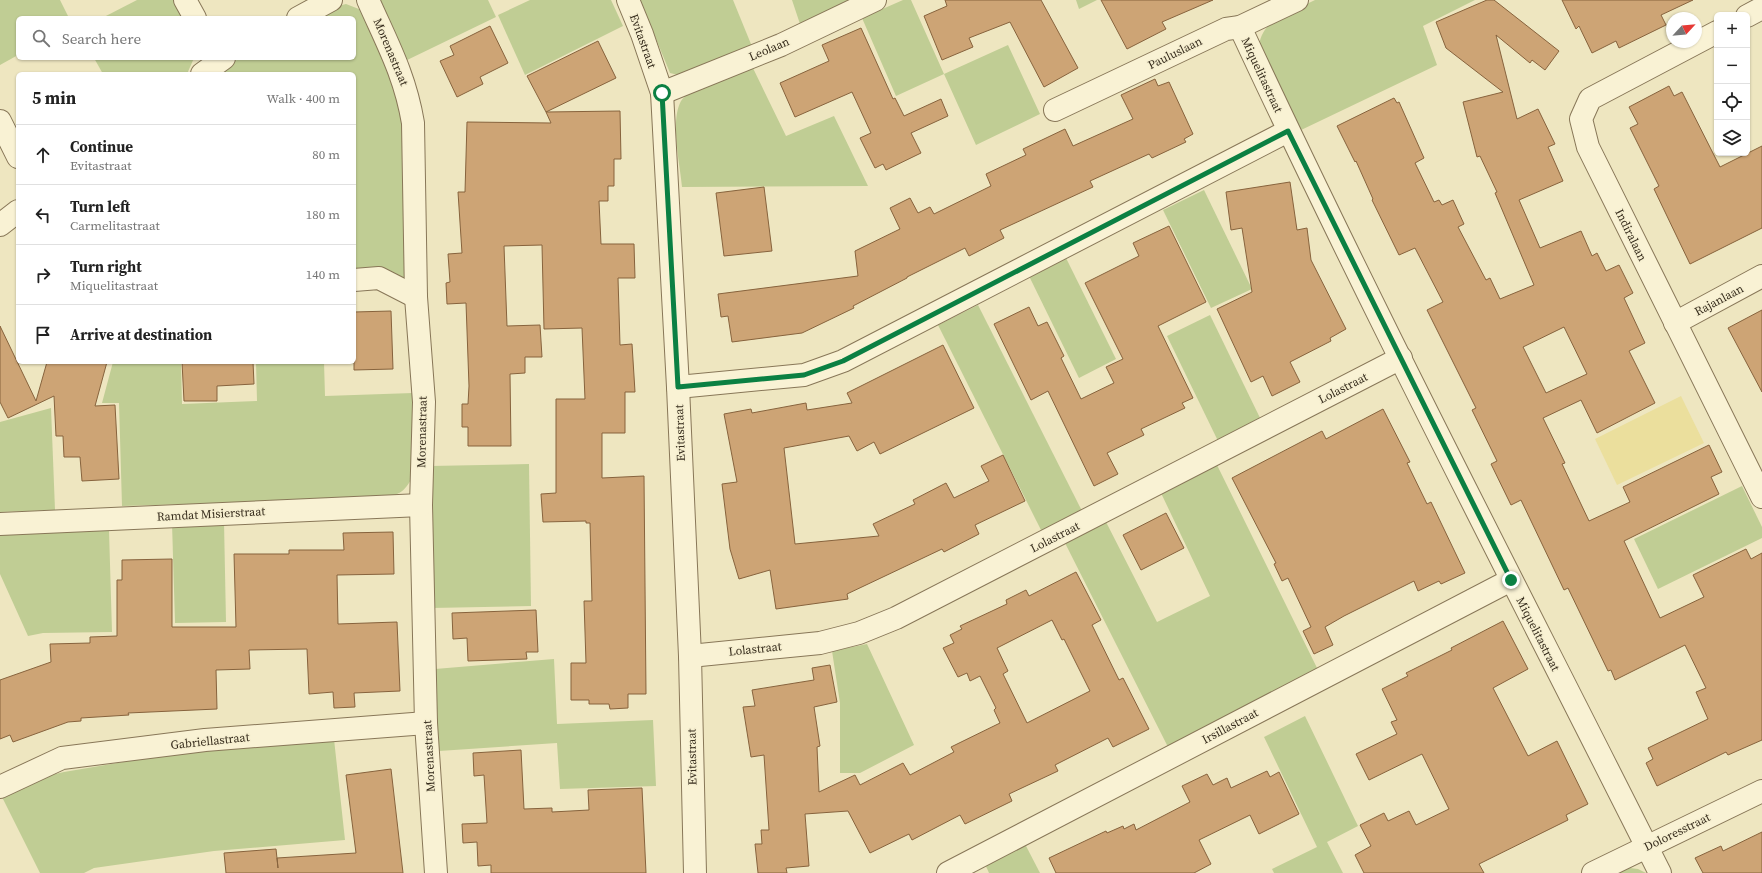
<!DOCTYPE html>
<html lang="en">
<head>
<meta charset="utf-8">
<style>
	:root { --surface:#fff; --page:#f6f6f6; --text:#222; --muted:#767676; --line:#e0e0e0 }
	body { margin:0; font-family:"Source Serif 4",serif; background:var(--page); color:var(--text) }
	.controls { position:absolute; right:12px; top:12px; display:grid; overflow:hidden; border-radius:6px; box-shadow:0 1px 3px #0004 }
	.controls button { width:36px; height:36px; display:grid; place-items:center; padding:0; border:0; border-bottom:1px solid var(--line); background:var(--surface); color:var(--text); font:20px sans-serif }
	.compass { position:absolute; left:1666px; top:12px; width:36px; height:36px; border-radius:50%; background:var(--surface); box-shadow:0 1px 3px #0004; rotate:64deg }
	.stop { position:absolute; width:12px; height:12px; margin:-9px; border:3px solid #0b8043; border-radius:50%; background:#fff }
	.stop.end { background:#0b8043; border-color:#fff; box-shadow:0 1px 4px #0008 }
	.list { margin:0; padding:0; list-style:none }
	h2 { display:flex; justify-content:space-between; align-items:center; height:52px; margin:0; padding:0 16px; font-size:17px }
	h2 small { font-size:13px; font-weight:400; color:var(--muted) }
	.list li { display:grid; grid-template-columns:26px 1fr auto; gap:12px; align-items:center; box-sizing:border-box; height:60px; padding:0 16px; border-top:1px solid var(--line) }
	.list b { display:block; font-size:15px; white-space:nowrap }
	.list p { margin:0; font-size:13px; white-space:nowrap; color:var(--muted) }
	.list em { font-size:13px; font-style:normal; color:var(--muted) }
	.icon { flex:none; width:22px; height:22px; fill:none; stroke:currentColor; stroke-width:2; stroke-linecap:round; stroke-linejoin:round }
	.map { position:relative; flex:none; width:1762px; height:873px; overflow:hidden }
	.search { position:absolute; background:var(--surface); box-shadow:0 1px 3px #0004; left:16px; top:16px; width:340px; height:44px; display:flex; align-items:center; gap:10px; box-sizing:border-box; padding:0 14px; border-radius:6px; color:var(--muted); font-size:15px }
	.panel { position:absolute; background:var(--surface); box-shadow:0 1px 3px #0004; left:16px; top:72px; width:340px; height:292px; border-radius:6px }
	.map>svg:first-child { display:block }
</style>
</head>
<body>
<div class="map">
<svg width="1762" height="873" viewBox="0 0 1762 873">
	<rect width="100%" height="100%" fill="#eee6c0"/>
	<!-- green -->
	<g fill="#c0cd94">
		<path d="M0,0H60L69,18H18V55L0,65Z"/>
		<path d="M137,0H180L188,18H102Z"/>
		<path d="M379,0H488L496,17L403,62Z"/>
		<path d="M530,0H611L623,26L525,75L498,15Z"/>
		<path d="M640,0H733L753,49L678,75L670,73Z"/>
		<path d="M792,0H863L801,27Z"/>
		<path d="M903,0H911L944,74L1008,45L1040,114L976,145L944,74L896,96L862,18Z"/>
		<path d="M1076,0H1097L1079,9Z"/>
		<path d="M1315,0H1475L1423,26L1437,65L1299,131L1259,46C1262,18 1293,11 1315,0Z"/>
		<path d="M346,4L364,11L404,105L405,279L400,280L354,274V74H214L240,58H354V18H314L334,7Z"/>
		<path d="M94,58H194L187,74H103Z"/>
		<path d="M751,64L786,136L834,116L868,186L682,187C680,164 670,121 681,101C688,89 736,71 751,64Z"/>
		<path d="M1204,190L1252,289L1211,308L1163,210Z"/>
		<path d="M1066,258L1116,359L1079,378L1029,276Z"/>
		<path d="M978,305L1083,513L1043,534L938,325Z"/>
		<path d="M1210,315L1261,420L1218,441L1167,336Z"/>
		<path d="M113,362H181L182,404L257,401L256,362H324L325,396L413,393L412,478C404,492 400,494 385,498L122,506L119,403H102Z"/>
		<path d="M51,408L55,510L0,512V422Z"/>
		<path d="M529,464L531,606L431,608L430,466Z"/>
		<path d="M1217,465L1319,672L1169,749L1064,541L1105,520L1157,622L1210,596L1161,493Z"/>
		<path d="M1742,486L1762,527V538L1658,589L1634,539Z"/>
		<path d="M224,522L226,622L175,623L172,523Z"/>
		<path d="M109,530L112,632L43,633L28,636L0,574V535Z"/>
		<path d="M867,644L914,745L860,773H840V703L832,651Z"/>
		<path d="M554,659L557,724L653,720L656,786L560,789L557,743L439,751L435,669Z"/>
		<path d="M1305,716L1358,826L1327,842L1343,873H1274L1272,869L1317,847L1264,737Z"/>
		<path d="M334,739L345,840L214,851L94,868L84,873H40L2,797L42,777L64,772L194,750Z"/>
		<path d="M1025,844L1040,873H989L985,864Z"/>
		<path d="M1630,868L1638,869L1646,873H1619Z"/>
	</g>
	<!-- sand -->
	<path fill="#ebdf9d" d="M1681,396L1704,443L1617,485L1595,439Z"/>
	<!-- building -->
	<g fill="#cda475" stroke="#87633d" fill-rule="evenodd">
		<path d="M945,0H1041L1078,68L1044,87L1010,22L969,38L973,47L942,60L924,16L947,6Z"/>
		<path d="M1101,0H1213L1162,22L1166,29L1127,49Z"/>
		<path d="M1487,0H1494L1559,51L1545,70L1532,60L1530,63L1496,35L1517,119L1538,109L1555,144L1548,147L1563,181L1519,200L1540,248L1581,231L1592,256L1597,253L1606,271L1619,265L1633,293L1624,298L1645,343L1629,351L1655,403L1597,433L1581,400L1543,418L1565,463L1562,464L1589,521L1630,502L1623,487L1709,445L1722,472L1711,477L1719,494L1624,541L1660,618L1704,597L1693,575L1746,549L1751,559L1762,553V740L1728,755L1726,752L1657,786L1646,763L1653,759L1648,748L1708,719L1696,692L1706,688L1685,645L1615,680L1611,670L1608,671L1568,588L1564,590L1521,500L1511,505L1491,464L1497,461L1472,410L1476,408L1427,310L1443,302L1415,248L1399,255L1372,200L1373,199L1356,161L1355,162L1337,126L1394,98L1397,103L1399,102L1424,158L1415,163L1434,202L1439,200L1442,205L1453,200L1464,224L1458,227L1486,280L1490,278L1500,299L1534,285L1495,193L1497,192L1480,156L1477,157L1463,102L1503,92L1446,48L1436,22ZM1564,327L1587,374L1546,393L1523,347Z"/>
		<path d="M1562,0H1693L1661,15L1666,25L1619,48L1616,41L1592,53L1579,26L1576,29Z"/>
		<path d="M490,26L508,63L480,77L483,84L457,97L440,61L454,55L450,46Z"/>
		<path d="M861,28L893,99L895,98L904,116L941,99L948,116L911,133L921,153L886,170L883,164L875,168L860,138L871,133L852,92L795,117L780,83L829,61L822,45Z"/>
		<path d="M598,41L616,78L546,112L527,76Z"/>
		<path d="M1155,79L1158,86L1169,82L1193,134L1184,139L1186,142L1152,158L1149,154L1090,181L1093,187L1000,230L1004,238L969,256L965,248L907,277V278L853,306L854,308L802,333L732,342L728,316L721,317L718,294L858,276L855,251L900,229L890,208L910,198L918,213L930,207L934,214L991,186L986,174L1026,155L1023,149L1065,129L1073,146L1133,119L1121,95Z"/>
		<path d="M1669,86L1674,96L1682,92L1720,167L1762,146V228L1690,264L1654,189L1659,186L1630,128L1638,124L1629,107Z"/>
		<path d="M620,111L621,159H614V186H608V201H599L601,244H634L635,278H618L620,345L632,344L635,392H625V433H602V478L644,476L646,694H628V708L610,709L609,704H589V700H571V663H586L584,601H592L590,523H586V521L543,522L541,494L556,493V399H585L582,328L544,329L542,245L504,246L507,326L540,325L542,357H525V373L510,374L511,446H468V427H462V404H468L469,386L466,303L447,304L446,283L450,282L448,254L462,253L458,192H465L467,122L551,123L546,112Z"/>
		<path d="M1290,182L1297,230L1307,228L1311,260L1346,329L1330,338L1331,341L1290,362L1300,382L1272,396L1263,376L1251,382L1217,309L1252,292L1242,228L1231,230L1226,192Z"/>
		<path d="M764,187L772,251L724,256L716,193Z"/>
		<path d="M1169,226L1206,302L1158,326L1193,398L1182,403L1185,408L1141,429L1144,435L1107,453L1118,474L1094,486L1048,391L1031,400L994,324L1029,307L1038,326L1047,322L1064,356L1061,358L1081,399L1114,383L1106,367L1123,359L1085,283L1139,256L1133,243Z"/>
		<path d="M1762,310V392L1728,328Z"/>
		<path d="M391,311L393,369L354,370V312Z"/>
		<path d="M0,326L36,401L47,362H107L95,406L115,405L119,479L82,481L80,457H64L63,436H56L54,396L8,418L0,402Z"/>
		<path d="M943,345L974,408L880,454L874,442L857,451L849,436L784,448L795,544L879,536L873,524L915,504L913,500L946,483L954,498L989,481L981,466L1003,455L1025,501L975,525L979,534L944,552L942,549L847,594L848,599L776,609L770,570L739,579L730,549L722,484L737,482L724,414L751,409L752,413L806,403L807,410L852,403L847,393Z"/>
		<path d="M182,362H253L254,384L217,386V401H184Z"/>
		<path d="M1383,409L1410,462L1407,463L1427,504L1431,502L1465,573L1441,584L1439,581L1418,591L1414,581L1344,616L1325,627L1333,645L1314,654L1303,631L1311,627L1288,578L1282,581L1274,564L1276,563L1232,478L1322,431L1326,439Z"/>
		<path d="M1166,513L1184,548L1141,570L1123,535Z"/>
		<path d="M393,532L394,574L337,575L338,624L397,622L400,691L354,693L355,707L334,708L333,692L309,694L307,649L249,650L250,669L216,670L217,709L128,713L129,715L81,718V721L68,722L13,742L10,735L0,739V680L51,662L50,644L90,643V637L117,636V580H122V560L172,559V627H236L234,554H289V550H344L343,533Z"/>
		<path d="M1076,572L1101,620L1092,625L1119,680L1123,678L1149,729L1113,747L1108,738L1055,765L1058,771L1009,794L1012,801L965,824L960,815L912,840L909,834L870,853L848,811L805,814L809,866L786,868L787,873H758L755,844H762L761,830H769L764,755L751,757L743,707L755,706L752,690L814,680L812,668L830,665L837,702L814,707L820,746L817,747L819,792L855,775L860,785L903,763L910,775L954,752L951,747L1000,723L994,710L996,708L980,676L970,681L967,673L958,677L943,648L954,643L950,635L962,629L960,626L1007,604L1006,600L1026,590L1029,596ZM1052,620L1062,640L1064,639L1090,691L1027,723L1003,674L1008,671L997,648Z"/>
		<path d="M536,610L538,652H526L527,659L468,661L467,638L453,639L452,613Z"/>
		<path d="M1503,621L1528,669L1493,688L1528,756L1557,741L1588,804L1566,815L1568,820L1479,864L1484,873H1364L1355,855L1371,846L1360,825L1384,813L1388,821L1409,811L1416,825L1449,809L1422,754L1369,780L1356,754L1397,734L1391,722L1397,720L1382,689L1408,676L1406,673L1452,650L1451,648Z"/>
		<path d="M521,750L524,809L552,808V812L589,810L588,790L642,788L646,873H491V865L478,866L477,842L463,843L462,824L487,823L484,775L474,776L473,753Z"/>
		<path d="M391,769L403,873H226L224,853L276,849L278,868L277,858L356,853L346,775Z"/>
		<path d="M1267,771L1270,777L1279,772L1299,814L1259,834L1250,815L1199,840L1211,864L1194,873H1056L1049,858L1106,831L1107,833L1123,826L1124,829L1134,824L1136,830L1190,802L1182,786L1207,774L1213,785L1227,778L1231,788Z"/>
		<path d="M1762,832V873H1703L1695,858L1721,846L1723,851Z"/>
	</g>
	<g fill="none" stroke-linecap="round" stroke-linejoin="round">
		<!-- minor casing -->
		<g stroke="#887758" stroke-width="24">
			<g id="minor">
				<path d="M185,0L195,18"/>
				<path d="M368,0C387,43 405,75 413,123L416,297L424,402L421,505L426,723L436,873"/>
				<path d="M628,0L642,34L662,93L678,387L690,656L695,873"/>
				<path d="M1747,16L1762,8"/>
				<path d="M298,18L331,0"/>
				<path d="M1240,27C1373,313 1519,592 1660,873"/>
				<path d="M1717,32L1590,99L1581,119L1588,147L1762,497"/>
				<path d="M202,74L224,58"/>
				<path d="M662,93L781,45L875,0"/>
				<path d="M1055,110L1226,29L1240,27L1297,0"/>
				<path d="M0,121L18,157"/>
				<path d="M0,225L18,211"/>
				<path d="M354,280L379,278L416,297"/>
				<path d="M1675,323L1762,276"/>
				<path d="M678,387L804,375L843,361L1288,131"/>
				<path d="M0,524L421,505"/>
				<path d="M690,656L820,643L859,633L896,618L1401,358"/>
				<path d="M0,787L62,758L205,740L426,723"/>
				<path d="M948,873L1511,580"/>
				<path d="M1593,873L1762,791"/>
			</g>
		</g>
		<!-- minor -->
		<use href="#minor" stroke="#f9f2d4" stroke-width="22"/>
	</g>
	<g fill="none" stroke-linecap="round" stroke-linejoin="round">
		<!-- route -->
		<path stroke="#0b8043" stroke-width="5" d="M662,93L678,387L804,375L843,361L1288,131L1511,580"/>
	</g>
	<g text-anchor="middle" stroke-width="3" stroke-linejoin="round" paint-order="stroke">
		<!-- street labels -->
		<g font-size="12" fill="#372d1d" stroke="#f6efd0">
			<text transform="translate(643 41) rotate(70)" y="4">Evitastraat</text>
			<text transform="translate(769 49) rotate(-23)" y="4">Leolaan</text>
			<text transform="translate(391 52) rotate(67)" y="4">Morenastraat</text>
			<text transform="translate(1175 53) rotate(-26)" y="4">Pauluslaan</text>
			<text transform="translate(1262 75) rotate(65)" y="4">Miquelitastraat</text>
			<text transform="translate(1631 235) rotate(64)" y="4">Indiralaan</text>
			<text transform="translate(1719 300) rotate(-28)" y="4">Rajanlaan</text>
			<text transform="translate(1343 388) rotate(-27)" y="4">Lolastraat</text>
			<text transform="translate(422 432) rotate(-89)" y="4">Morenastraat</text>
			<text transform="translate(680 433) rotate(-92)" y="4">Evitastraat</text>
			<text transform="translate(211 514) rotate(-3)" y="4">Ramdat Misierstraat</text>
			<text transform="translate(1055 537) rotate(-27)" y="4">Lolastraat</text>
			<text transform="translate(1538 634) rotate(63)" y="4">Miquelitastraat</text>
			<text transform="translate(755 649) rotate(-6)" y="4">Lolastraat</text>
			<text transform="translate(1230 726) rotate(-28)" y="4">Irsillastraat</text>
			<text transform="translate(210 741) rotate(-6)" y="4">Gabriellastraat</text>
			<text transform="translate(429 756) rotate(-93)" y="4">Morenastraat</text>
			<text transform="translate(692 757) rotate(-91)" y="4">Evitastraat</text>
			<text transform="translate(1677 832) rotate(-26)" y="4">Doloresstraat</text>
		</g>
	</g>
</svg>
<div class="controls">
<button>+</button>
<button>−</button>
<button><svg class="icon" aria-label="locate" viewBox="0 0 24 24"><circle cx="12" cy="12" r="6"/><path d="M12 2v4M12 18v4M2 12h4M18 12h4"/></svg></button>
<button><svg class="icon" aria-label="layers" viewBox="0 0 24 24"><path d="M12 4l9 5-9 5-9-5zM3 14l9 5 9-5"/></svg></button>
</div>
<svg class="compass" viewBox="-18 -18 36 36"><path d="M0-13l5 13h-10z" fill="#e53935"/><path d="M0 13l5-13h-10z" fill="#767676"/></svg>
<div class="stop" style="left:662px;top:93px"></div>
<div class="stop end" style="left:1511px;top:580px"></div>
<div class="search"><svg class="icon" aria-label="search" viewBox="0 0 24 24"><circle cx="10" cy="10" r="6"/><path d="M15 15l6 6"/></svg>Search here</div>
<section class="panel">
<h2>5 min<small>Walk · 400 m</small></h2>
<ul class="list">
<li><svg class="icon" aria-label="ahead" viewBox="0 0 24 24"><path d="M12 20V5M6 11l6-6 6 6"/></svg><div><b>Continue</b><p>Evitastraat</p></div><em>80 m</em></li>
<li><svg class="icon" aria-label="left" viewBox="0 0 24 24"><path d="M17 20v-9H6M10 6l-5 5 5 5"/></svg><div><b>Turn left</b><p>Carmelitastraat</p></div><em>180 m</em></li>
<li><svg class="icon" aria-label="right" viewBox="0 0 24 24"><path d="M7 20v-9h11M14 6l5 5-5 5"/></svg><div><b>Turn right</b><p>Miquelitastraat</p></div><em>140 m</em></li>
<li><svg class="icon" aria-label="arrive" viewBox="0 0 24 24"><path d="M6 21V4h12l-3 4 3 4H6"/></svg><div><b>Arrive at destination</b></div></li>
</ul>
</section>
</div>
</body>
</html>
